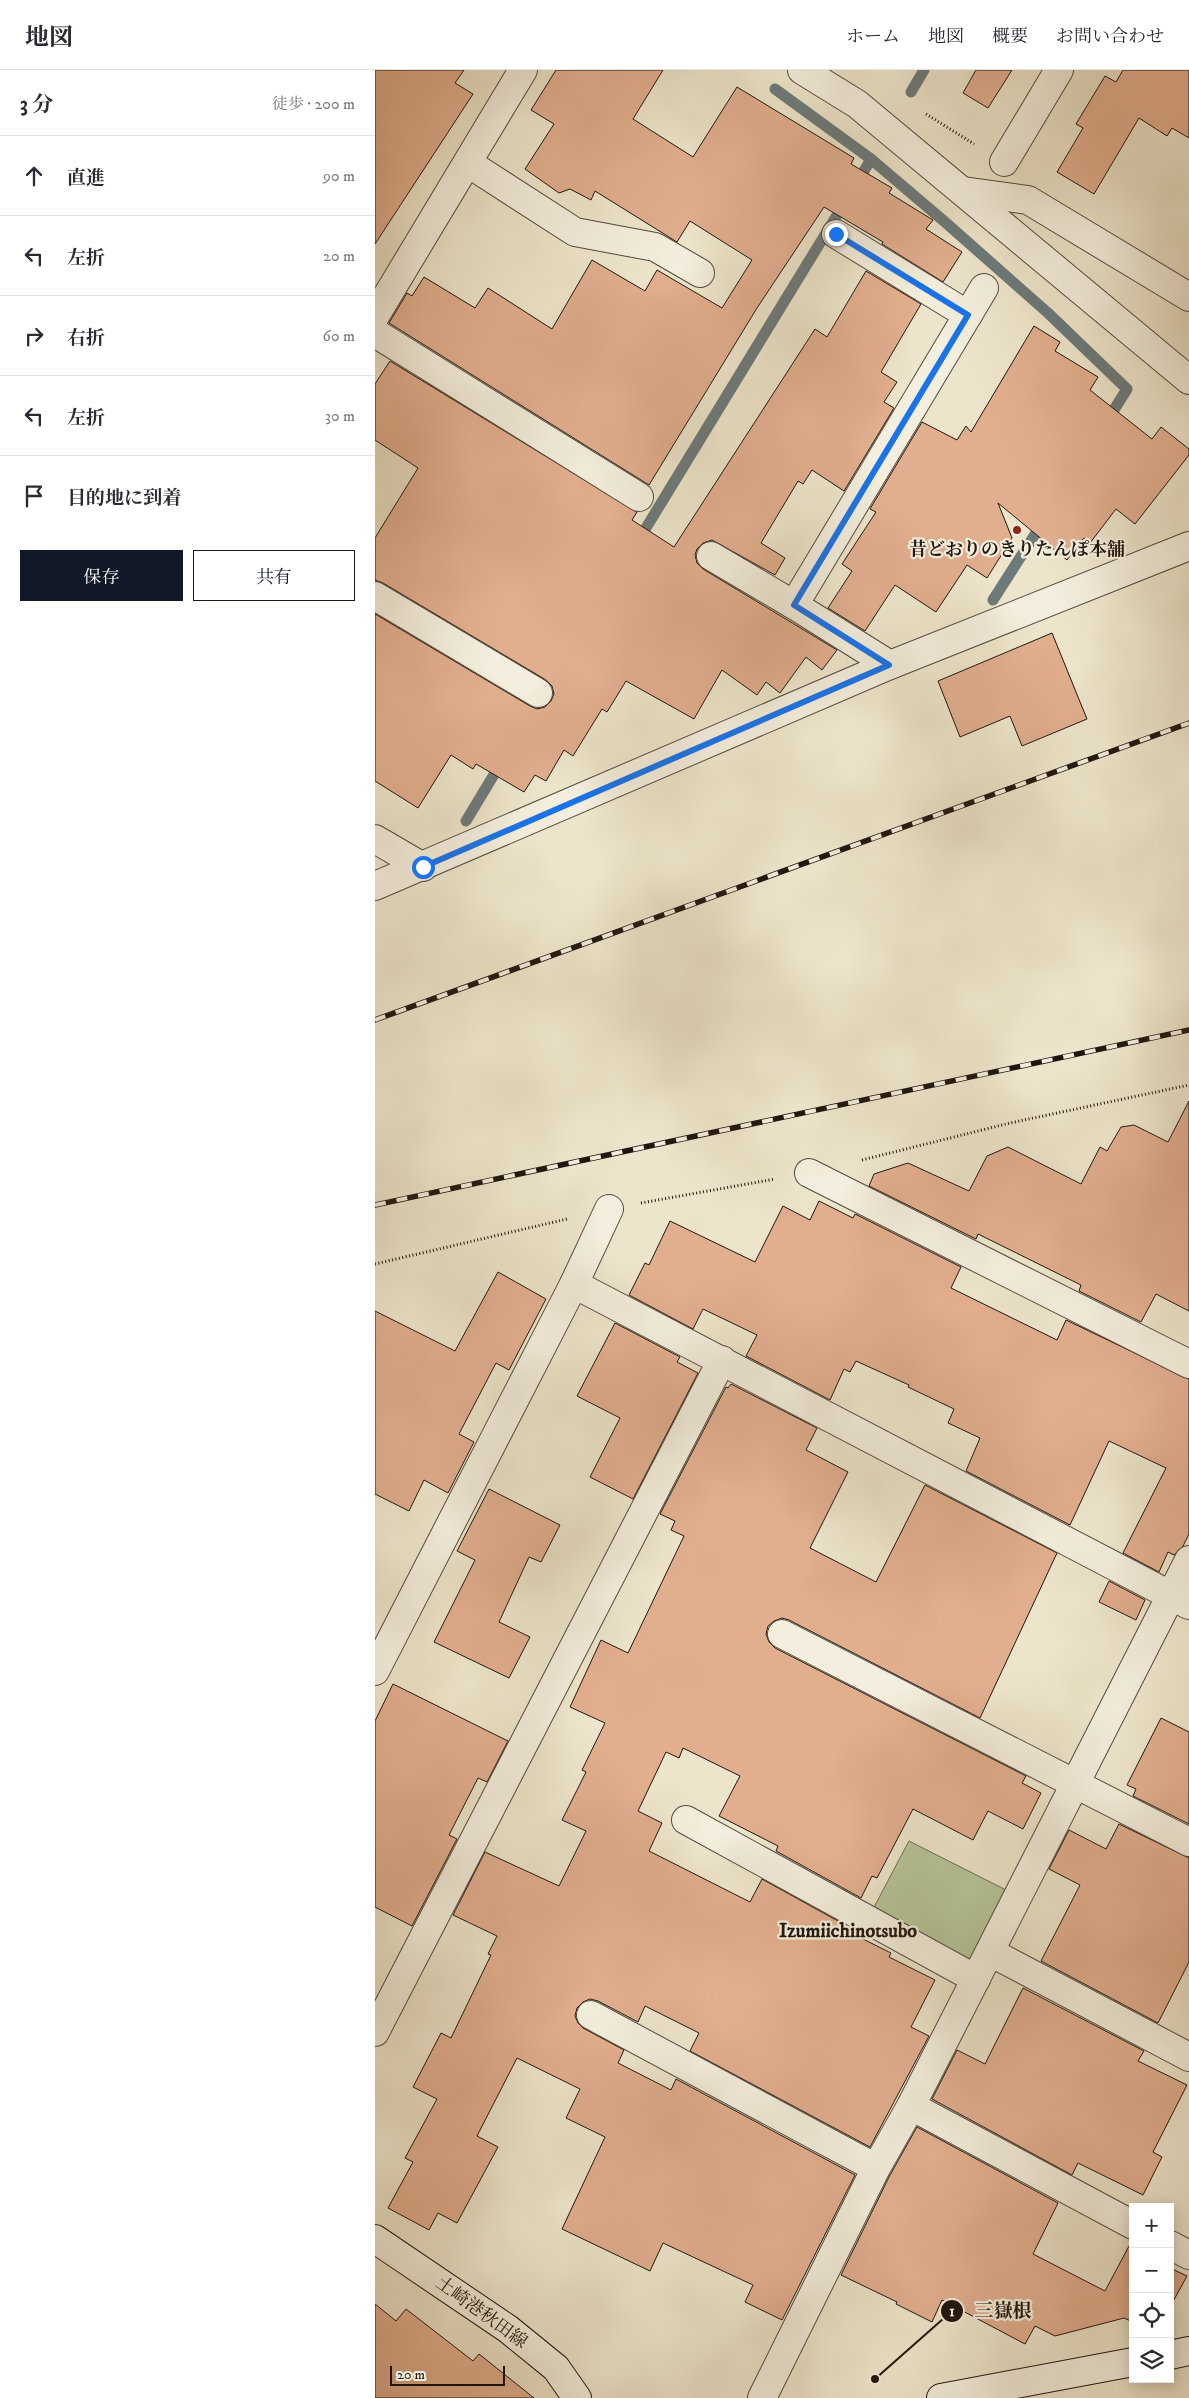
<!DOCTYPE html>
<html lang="ja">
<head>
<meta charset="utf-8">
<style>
	:root { --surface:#fff; --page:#f2f2f3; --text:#2b2b33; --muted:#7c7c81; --line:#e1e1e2; --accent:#111827 }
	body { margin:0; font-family:"IM FELL DW Pica","Noto Serif JP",serif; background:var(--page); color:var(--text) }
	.controls { position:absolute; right:15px; bottom:15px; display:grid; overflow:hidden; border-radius:0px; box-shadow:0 2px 12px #0003 }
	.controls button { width:45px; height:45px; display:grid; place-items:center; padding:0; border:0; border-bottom:1px solid var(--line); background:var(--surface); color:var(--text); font:25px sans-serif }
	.scale { position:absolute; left:15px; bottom:12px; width:115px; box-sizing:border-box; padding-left:5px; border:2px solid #21160f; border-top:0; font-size:14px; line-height:18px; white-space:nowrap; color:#21160f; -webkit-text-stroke:4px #f3eedd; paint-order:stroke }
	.stop { position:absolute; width:15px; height:15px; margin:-11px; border:4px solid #1a73e8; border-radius:50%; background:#fff }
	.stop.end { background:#1a73e8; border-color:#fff; box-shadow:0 1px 5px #0008 }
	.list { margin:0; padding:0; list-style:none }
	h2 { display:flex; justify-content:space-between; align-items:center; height:65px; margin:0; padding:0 20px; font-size:21px }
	h2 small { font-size:16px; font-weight:400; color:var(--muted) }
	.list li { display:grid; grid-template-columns:32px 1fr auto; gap:15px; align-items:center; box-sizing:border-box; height:80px; padding:0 20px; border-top:1px solid var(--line) }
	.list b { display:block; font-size:19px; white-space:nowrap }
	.list em { font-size:16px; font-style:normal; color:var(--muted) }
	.actions { display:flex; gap:10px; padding:15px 20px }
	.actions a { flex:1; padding:11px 0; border:1px solid var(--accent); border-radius:0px; text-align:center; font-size:18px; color:var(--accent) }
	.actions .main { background:var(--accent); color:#fff }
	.icon { flex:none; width:28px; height:28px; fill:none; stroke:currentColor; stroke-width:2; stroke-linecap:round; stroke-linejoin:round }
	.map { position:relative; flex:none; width:814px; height:2328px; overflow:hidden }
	header { display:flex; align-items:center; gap:30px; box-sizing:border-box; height:70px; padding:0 25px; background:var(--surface); border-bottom:1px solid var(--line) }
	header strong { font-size:24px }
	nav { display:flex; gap:28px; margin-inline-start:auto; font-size:18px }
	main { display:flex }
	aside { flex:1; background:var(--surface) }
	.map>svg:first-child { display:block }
</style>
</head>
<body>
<header>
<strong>地図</strong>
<nav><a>ホーム</a><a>地図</a><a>概要</a><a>お問い合わせ</a></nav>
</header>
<main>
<aside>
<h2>3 分<small>徒歩 · 200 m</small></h2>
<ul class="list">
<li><svg class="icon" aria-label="ahead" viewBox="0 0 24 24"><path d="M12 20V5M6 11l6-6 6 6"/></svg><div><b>直進</b></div><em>90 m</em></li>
<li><svg class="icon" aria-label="left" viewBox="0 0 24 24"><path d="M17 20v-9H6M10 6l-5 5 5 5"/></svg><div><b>左折</b></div><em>20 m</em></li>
<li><svg class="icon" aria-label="right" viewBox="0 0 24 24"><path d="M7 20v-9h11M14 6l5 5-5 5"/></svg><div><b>右折</b></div><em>60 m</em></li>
<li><svg class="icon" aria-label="left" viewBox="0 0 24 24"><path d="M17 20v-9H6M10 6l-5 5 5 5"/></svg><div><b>左折</b></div><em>30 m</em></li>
<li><svg class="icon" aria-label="arrive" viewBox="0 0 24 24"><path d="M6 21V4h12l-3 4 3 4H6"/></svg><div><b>目的地に到着</b></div></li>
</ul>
<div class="actions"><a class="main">保存</a><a>共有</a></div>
</aside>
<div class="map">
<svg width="814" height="2328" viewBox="0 0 814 2328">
	<rect width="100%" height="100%" fill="#ede5cb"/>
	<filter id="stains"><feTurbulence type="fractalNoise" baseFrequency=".004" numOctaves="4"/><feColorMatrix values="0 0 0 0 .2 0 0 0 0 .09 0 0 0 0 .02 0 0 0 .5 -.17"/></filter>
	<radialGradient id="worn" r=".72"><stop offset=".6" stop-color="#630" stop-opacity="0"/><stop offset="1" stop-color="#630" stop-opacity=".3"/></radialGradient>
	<!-- green -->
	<path fill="#b6c599" stroke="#6c6e54" d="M534,1771L633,1821L597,1892L497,1841Z"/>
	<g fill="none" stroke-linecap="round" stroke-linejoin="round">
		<!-- stream -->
		<g stroke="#6d7a7a" stroke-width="11">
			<path d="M400,19L496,89L570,152L673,243L752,319L732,351"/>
			<path d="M536,22L549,0"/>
			<path d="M481,115L496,89"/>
			<path d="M263,471L470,132"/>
			<path d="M618,530L668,452"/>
			<path d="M91,751L126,693"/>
		</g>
	</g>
	<!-- building -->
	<g fill="#e1ae8e" stroke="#21160f">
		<path d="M0,0H89L80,13L98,24L0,174Z"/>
		<path d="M181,0H288L258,49L318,87L362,17L479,88L476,94L517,118L514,123L558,150L551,159L587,182L568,212L507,174L508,172L449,137L382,238L274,415L14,253L32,223L37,226L49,207L100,238L113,218L177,259L217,190L270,221L282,200L347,238L377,190L315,151L302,172L220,121L216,130L195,119L184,123L150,99L179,54L156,40Z"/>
		<path d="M601,0H637L613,38L588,23Z"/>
		<path d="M748,0H814V68L797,58L792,66L764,48L719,124L682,102L708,58L701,54L730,6L741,12Z"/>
		<path d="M491,201L546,234L506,302L522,312L509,332L519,338L469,421L437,400L428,414L423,411L386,473L410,488L400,505L337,470L328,473L322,479L320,485L322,493L328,499L462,580L447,600L431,587L405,623L391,612L382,625L347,600L319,649L251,611L232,642L227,639L198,686L189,680L171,711L160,705L149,722L101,694L98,699L76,685L43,738L0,711V544L155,636L162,639L170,637L176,631L179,624L177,616L171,610L8,513L0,510V468L43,398L0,370V314L15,291L262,442L257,450L299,477L440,259L452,267Z"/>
		<path d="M659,256L685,272L680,281L723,307L715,320L777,369L786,357L814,379V385L760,454L741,439L715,473L709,468L692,490L623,433L637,468L612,508L592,495L561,542L520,515L490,561L453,538L477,501L467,494L501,442L495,439L547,352L582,370L591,356L596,362Z"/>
		<path d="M677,563L712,649L647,676L635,646L585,667L563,611Z"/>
		<path d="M814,1031V1241L781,1224L766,1252L704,1221L706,1215L603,1164L601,1169L494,1116L499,1104L533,1093L594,1121L612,1086L633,1077L706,1114L725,1077L732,1081L746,1057L759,1055L793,1072Z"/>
		<path d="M444,1131L478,1148L480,1144L586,1197L576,1218L682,1270L691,1250L814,1309V1464L808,1476L799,1485L793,1482L784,1502L748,1483L791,1398L734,1371L695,1455L591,1401L605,1368L573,1353L579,1339L533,1317L534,1315L481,1291L475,1302L469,1299L455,1330L371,1286L382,1265L328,1239L318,1259L254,1225L270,1193L274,1195L295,1151L380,1192L408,1136L435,1150Z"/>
		<path d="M123,1202L171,1229L134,1300L121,1293L84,1364L99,1372L73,1423L49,1410L34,1441L0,1424V1241L80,1281Z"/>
		<path d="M240,1253L305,1287L302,1292L323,1303L258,1429L215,1407L245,1348L202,1326Z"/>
		<path d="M356,1314L442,1358L431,1380L473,1402L435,1478L501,1512L550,1415L682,1483L605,1648L414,1550L407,1548L399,1551L393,1556L391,1564L394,1572L400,1578L651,1706L647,1713L666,1723L648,1759L613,1741L598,1770L538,1739L502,1808L497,1806L486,1828L401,1781L403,1776L344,1746L365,1706L308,1678L304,1688L291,1682L263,1741L287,1753L274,1781L375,1832L387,1809L472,1856L470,1860L516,1883L514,1887L560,1910L536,1957L554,1966L495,2077L315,1981L324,1963L270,1936L263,1952L223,1931L215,1929L208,1932L202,1938L200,1946L203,1953L208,1958L249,1980L243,1993L296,2020L301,2009L480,2105L407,2250L370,2232L378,2215L288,2173L275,2201L187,2159L230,2067L191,2048L205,2019L142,1988L102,2066L123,2077L82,2153L63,2143L54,2160L13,2138L38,2092L30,2088L62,2029L38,2017L66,1963L76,1968L116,1885L113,1884L122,1866L78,1845L110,1782L184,1816L211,1761L187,1750L211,1702L207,1700L230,1653L195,1637L226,1570L253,1583L309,1466L296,1460L300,1451L285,1444L351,1317L353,1318Z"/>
		<path d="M114,1419L185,1455L166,1492L154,1487L124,1552L155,1567L134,1608L59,1572L100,1490L82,1481Z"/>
		<path d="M734,1511L770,1530L761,1550L724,1532Z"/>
		<path d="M18,1614L133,1671L112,1712L103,1708L74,1765L82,1769L37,1856L0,1837V1651Z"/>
		<path d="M786,1648L814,1662V1754L758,1726L761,1719L752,1715Z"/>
		<path d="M744,1754L814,1788V1892L783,1953L666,1891L705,1815L674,1799L694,1760L731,1779Z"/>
		<path d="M648,1918L769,1981L763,1991L812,2015L778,2082L787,2087L768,2125L703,2093L697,2105L557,2029L582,1980L610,1994Z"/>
		<path d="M542,2057L683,2133L658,2184L730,2221L754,2176L758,2178V2252L749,2248L680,2266L660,2256L650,2274L567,2230L557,2252L521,2234L522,2232L466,2205L515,2105Z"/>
		<path d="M795,2198L812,2206L795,2237Z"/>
		<path d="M0,2234L21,2251L31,2239L98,2291L104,2284L159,2328H0Z"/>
	</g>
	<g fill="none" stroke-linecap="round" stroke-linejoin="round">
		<!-- minor casing -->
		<g stroke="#544a3e" stroke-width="30">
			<g id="minor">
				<path d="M629,92L684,0"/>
				<path d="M93,93L200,162L280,177L325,203"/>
				<path d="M588,121L653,130L814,227"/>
				<path d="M461,164L593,245"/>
				<path d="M0,246L148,0"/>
				<path d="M0,263L264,427"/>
				<path d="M336,486L419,535"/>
				<path d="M0,526L163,623"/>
				<path d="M515,595L419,535L609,218"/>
				<path d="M0,769L48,797"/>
				<path d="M0,816L515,595L814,476"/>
				<path d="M434,1103L814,1294"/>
				<path d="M199,1214L814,1535"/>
				<path d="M407,1564L814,1772"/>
				<path d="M0,1601L199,1214L234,1139"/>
				<path d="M311,1750L601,1909"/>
				<path d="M615,1882L814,1987"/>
				<path d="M216,1945L501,2098"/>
				<path d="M0,1962L347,1290"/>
				<path d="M536,2036L758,2155"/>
				<path d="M795,2175L814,2185"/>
				<path d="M387,2328L501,2098L536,2036L814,1490"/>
			</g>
		</g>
		<!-- tertiary casing -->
		<g stroke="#544a3e" stroke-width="30">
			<path id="tertiary" d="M427,0L482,34L814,310"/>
		</g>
		<!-- secondary casing -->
		<g stroke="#21160f" stroke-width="30">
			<g id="secondary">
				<path d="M0,2169L133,2259L181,2298L202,2328"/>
				<path d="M795,2285L814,2281"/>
				<path d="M566,2328L758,2292"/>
			</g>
		</g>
		<!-- path -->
		<g stroke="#21160f" stroke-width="3" stroke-dasharray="1 2.5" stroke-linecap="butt">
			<path d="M551,44L599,74"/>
			<path d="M487,1090L635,1053L814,1015"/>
			<path d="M266,1133L400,1109"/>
			<path d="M0,1194L192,1149"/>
		</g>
		<!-- minor -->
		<use href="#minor" stroke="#f3eedd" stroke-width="28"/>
		<!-- tertiary -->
		<use href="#tertiary" stroke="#f3eedd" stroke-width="28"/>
		<!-- secondary -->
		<use href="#secondary" stroke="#f3eedd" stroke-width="28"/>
		<!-- rail casing -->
		<g stroke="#21160f" stroke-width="5.5">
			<g id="rail">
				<path d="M0,950L814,653"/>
				<path d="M0,1135L814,960"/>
			</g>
		</g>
		<!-- rail -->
		<use href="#rail" stroke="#f3eedd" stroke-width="4" stroke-dasharray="11" stroke-linecap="butt"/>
	</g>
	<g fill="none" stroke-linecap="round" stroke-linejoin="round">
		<!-- route -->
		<path stroke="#1a73e8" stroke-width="6" d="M48,797L514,595L419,535L593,245L461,164"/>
	</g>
	<!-- markers -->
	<circle fill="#8f2418" stroke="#f3eedd" stroke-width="2" cx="642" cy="460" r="5"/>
	<g text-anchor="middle" stroke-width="4.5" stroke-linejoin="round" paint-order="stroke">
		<!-- poi labels -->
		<g font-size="18" font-weight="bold" fill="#21160f" stroke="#f3eedd">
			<text x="642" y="485">昔どおりのきりたんぽ本舗</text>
		</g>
		<!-- street labels -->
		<g font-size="18" fill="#21160f" stroke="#f3eedd">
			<text transform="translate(107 2242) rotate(36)" y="6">土崎港秋田線</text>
		</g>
		<!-- quarter labels -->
		<g font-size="20" font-weight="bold" fill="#21160f" stroke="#f3eedd">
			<text x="473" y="1867">Izumiichinotsubo</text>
		</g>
	</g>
	<!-- callouts -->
	<path fill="none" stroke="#21160f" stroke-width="2" d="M500 2309L577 2241"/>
	<g fill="#21160f" stroke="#f3eedd" stroke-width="2">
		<circle cx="500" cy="2309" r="5"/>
		<circle cx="577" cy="2241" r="12"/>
	</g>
	<g font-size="15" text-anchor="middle" font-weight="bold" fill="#fff">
		<text x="577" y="2246">1</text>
	</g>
	<g font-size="19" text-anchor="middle" font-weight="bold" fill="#21160f" stroke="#f3eedd" stroke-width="4.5" stroke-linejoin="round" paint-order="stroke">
		<text x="628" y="2247">三嶽根</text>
	</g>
	<rect width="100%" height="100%" filter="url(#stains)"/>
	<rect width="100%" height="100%" fill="url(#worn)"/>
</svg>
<div class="controls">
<button>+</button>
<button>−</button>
<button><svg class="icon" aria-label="locate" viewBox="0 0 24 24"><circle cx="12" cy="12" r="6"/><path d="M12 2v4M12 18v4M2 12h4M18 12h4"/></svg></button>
<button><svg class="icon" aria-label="layers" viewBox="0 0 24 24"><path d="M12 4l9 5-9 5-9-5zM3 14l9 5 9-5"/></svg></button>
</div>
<div class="scale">20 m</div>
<div class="stop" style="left:48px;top:797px"></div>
<div class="stop end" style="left:461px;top:164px"></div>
</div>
</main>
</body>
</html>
